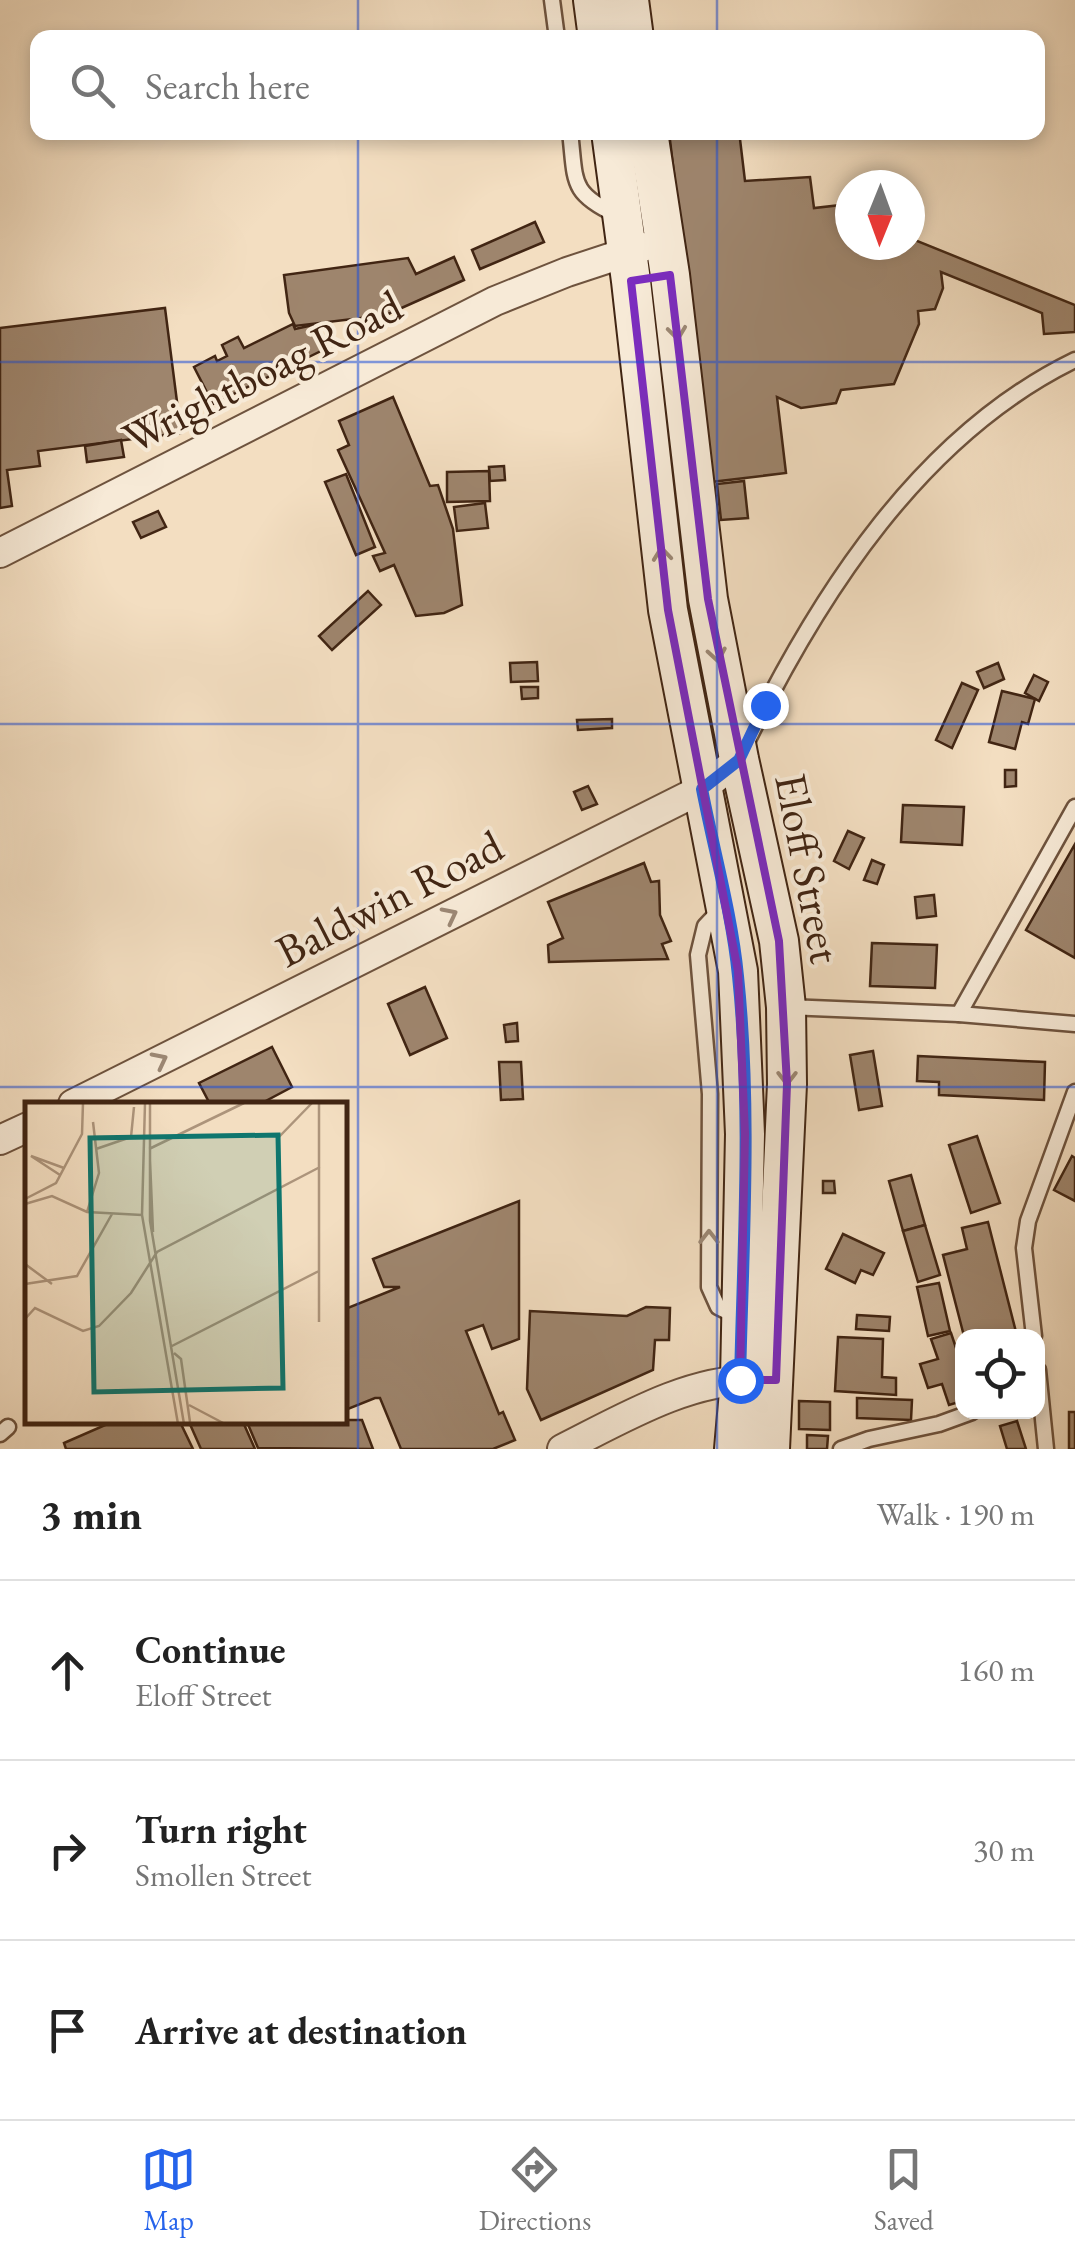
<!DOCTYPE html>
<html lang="en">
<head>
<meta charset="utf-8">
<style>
	:root { --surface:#fff; --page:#f6f6f6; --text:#222; --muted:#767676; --line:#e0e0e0; --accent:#2563eb }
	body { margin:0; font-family:"EB Garamond",serif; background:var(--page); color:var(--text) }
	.controls { position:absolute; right:30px; bottom:30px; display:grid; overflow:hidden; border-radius:20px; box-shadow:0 5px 15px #0003 }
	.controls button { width:90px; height:90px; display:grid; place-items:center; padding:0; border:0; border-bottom:2px solid var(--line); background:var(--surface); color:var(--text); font:50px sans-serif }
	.compass { position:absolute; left:835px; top:170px; width:90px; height:90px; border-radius:50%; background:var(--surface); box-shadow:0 5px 15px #0003; rotate:181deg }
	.stop { position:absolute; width:30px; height:30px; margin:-22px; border:8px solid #2563eb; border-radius:50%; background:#fff }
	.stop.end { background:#2563eb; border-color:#fff; box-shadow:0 2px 10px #0008 }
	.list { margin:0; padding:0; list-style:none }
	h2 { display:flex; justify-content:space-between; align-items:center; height:130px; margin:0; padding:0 40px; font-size:42px }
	h2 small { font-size:32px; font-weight:400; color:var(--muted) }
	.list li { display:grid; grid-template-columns:65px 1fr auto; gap:30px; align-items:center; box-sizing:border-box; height:180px; padding:0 40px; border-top:2px solid var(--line) }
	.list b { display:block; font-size:38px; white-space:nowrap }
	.list p { margin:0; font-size:32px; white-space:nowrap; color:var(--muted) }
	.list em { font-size:32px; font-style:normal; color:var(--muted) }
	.icon { flex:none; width:55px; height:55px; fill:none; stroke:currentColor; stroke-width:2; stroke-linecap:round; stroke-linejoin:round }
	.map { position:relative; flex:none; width:1075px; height:1449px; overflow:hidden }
	.search { position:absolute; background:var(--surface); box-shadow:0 5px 15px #0003; left:30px; right:30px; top:30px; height:110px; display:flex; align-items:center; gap:25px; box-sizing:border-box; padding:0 35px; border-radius:20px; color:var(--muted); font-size:38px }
	.sheet { height:670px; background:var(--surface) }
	nav { display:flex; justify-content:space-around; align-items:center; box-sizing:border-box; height:140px; border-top:2px solid var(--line); background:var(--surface); font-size:28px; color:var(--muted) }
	nav a { display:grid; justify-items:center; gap:5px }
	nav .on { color:var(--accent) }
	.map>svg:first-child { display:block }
</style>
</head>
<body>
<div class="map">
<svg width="1075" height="1449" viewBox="0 0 1075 1449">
	<rect width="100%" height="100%" fill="#f3dec1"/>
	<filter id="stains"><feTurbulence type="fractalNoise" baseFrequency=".002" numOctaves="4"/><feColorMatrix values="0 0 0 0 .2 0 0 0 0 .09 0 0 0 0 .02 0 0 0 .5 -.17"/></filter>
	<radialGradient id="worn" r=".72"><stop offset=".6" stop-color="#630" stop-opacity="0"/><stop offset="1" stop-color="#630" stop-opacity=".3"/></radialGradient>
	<!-- building -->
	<g fill="#9e856d" stroke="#412513" stroke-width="2.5">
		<path d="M669,132H724L740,139L745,181L810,177L814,208L850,204V245H910V238L1075,305V332L1044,334L1042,313L941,272L943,288L935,309L918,311L919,324L894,384L841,390L836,403L801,408L777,397L786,473L711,482Z"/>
		<path d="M535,222L544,242L480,269L472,250Z"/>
		<path d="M454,257L464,280L386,315L295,326L289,313L284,275L408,258L416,274Z"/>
		<path d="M165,308L181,433L38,451L40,466L7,470L12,506L0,508V328Z"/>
		<path d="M293,324L295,329L313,325L325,349L213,404L194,367L215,356L217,361L227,356L222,345L238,337L244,348Z"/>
		<path d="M393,397L430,486L438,485L453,529L462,605L444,613L416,616L394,565L380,571L373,556L385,553L338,450L349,445L339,421Z"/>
		<path d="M121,440L124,457L87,462L85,446Z"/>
		<path d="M504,466L505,480L490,481L489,467Z"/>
		<path d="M489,471L490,501L447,502V472Z"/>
		<path d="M346,474L375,547L356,555L325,482Z"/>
		<path d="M744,481L748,518L721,520L717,484Z"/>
		<path d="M485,503L488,528L457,531L454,507Z"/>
		<path d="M158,511L166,527L141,538L133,522Z"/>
		<path d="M368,591L381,605L332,650L319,636Z"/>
		<path d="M537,662L538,681L511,682L510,663Z"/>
		<path d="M998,663L1004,679L984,688L977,672Z"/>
		<path d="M1034,675L1048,682L1039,701L1025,693Z"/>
		<path d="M962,683L978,690L952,748L936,740Z"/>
		<path d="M521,687H538V698L522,699Z"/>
		<path d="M1002,691L1035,699L1028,724L1022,722L1015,749L989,742Z"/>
		<path d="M612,719V728L578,730L577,720Z"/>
		<path d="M1005,770H1016V786L1005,787Z"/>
		<path d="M588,786L597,804L582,810L574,792Z"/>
		<path d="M903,805L964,807L962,845L901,842Z"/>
		<path d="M848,831L864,838L849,869L834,861Z"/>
		<path d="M1075,844V958L1026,930Z"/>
		<path d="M872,860L884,865L877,884L864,880Z"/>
		<path d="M644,863L651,882L659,881L660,915L671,941L662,944L668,959L549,962L548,945L563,938L548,902Z"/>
		<path d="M934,895L936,916L917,918L915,897Z"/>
		<path d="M872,943L937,945L935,988L870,986Z"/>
		<path d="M425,987L447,1038L410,1055L388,1004Z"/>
		<path d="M517,1023L518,1041L506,1042L504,1025Z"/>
		<path d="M272,1047L292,1087L260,1104H210L199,1083Z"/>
		<path d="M873,1051L882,1106L859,1110L850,1055Z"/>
		<path d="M918,1056L1045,1062L1044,1100L939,1095V1082L917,1081Z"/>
		<path d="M499,1062H521L523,1099L501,1100Z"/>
		<path d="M977,1136L1000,1203L971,1213L949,1145Z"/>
		<path d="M1072,1156L1075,1158V1201L1054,1190Z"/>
		<path d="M911,1175L925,1225L903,1231L889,1181Z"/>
		<path d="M823,1181H834L835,1193H823Z"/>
		<path d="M519,1201V1339L492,1349L483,1325L466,1331L499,1414L503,1412L515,1440L493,1449H401L380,1398H375L345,1410V1420H362L373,1449L258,1448L247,1422H345V1309L400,1287H384L373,1259Z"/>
		<path d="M988,1222L1017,1336H964L943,1255L967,1249L962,1228Z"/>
		<path d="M925,1225L940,1275L918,1282L903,1231Z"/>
		<path d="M843,1234L884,1253L873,1275L861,1270L855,1283L826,1269Z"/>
		<path d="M939,1283L950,1331L928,1336L917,1287Z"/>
		<path d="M646,1307L670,1308L669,1340H655L653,1370L541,1420L527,1389L530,1311L627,1316Z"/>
		<path d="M857,1315L890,1317L889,1331L856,1329Z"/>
		<path d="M951,1333L962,1366V1401L949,1405L942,1384L928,1388L920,1364L938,1359L931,1339Z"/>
		<path d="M838,1337L883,1339L882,1377L896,1378V1395L835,1391Z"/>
		<path d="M857,1398L912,1400L911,1420L857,1418Z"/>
		<path d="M799,1401L830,1402V1430L799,1429Z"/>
		<rect x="1069" y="1412" width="6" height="37"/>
		<path d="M1017,1421L1026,1449H1007L1000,1426Z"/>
		<path d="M112,1422H180L193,1449H66L64,1443Z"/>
		<path d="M189,1422H243L255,1449H201Z"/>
		<path d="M807,1435L828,1436L827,1449H807Z"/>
	</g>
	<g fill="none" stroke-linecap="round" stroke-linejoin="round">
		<!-- lane casing -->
		<g stroke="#6e533e" stroke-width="19">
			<g id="lane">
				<path d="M552,0L557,38"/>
				<path d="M570,132C576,181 569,193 617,215"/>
				<path d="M746,744C819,594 921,435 1075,360"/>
				<path d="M721,909L705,926L698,955L710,1094L709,1287L718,1307L736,1316"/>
				<path d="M787,1007L959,1014L1075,1024"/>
				<path d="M959,1014L1075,807"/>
				<path d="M1034,1336L1024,1248L1028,1221L1075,1092"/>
				<path d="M1038,1370L1046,1449"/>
				<path d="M0,1434L8,1427"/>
				<path d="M841,1449L869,1439L939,1424L972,1412"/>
			</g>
		</g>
		<!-- street casing -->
		<g stroke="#6e533e" stroke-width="32">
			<g id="street">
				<path d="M0,553L495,301L567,272L643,247"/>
				<path d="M73,1104L702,789L739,759"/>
				<path d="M0,1140L28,1127"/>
				<path d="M562,1449C620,1420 688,1379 754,1380"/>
			</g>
		</g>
		<!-- secondary casing -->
		<g stroke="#412513" stroke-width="42">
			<g id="secondary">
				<path d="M593,0L598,38"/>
				<path d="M629,0L634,38"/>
				<path d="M611,132L631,281L668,610L738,971L745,1134L740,1380L734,1449"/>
				<path d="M648,132L670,275L708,599L739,759L779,941L786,1007L787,1084L770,1449"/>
			</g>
		</g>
		<!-- lane -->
		<use href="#lane" stroke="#f7ead7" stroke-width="14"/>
		<!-- street -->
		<use href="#street" stroke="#f7ead7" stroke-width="28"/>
		<!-- secondary -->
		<use href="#secondary" stroke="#f7ead7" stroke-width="38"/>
	</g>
	<!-- one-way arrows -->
	<defs><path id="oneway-chevron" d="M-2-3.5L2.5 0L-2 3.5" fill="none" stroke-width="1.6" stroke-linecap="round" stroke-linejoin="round" transform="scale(2.5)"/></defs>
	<g stroke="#9c8875">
		<use href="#oneway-chevron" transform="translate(677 333) rotate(83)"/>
		<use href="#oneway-chevron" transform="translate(662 554) rotate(-96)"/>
		<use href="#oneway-chevron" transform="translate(717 655) rotate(80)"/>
		<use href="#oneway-chevron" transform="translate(450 915) rotate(-27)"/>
		<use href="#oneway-chevron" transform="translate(160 1060) rotate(-27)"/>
		<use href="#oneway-chevron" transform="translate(787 1078) rotate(90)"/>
		<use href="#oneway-chevron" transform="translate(709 1237) rotate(-90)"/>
	</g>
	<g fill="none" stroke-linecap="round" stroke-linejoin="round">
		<!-- route -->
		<path stroke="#2563eb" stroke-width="12" d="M740,1380C743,1246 752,1110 738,976C732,914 714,851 702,789L739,760L765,705"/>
	</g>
	<!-- marked area -->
	<path fill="none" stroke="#7b2cbf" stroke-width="8" stroke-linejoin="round" d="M670,275L708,599L779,941L787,1084L776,1380H740L745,1134L738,971L668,610L631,281Z"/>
	<!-- grid -->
	<path fill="none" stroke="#1d4ed8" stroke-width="2.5" stroke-opacity="0.55" d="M358,0V38M717,0V38M358,132V1449M717,132V1449M0,362H1075M0,724H1075M0,1087H1075"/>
	<g text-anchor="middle" stroke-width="8" stroke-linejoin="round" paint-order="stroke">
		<!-- street labels -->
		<g font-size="45" fill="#412513" stroke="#f7ead7">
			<text transform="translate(262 371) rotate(-27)" y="16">Wrightboag Road</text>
			<text transform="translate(809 868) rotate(79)" y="16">Eloff Street</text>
			<text transform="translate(389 898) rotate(-27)" y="16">Baldwin Road</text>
		</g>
	</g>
	<!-- overview -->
	<g transform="translate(25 1102)">
		<rect width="322" height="322" fill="#f3dec1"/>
		<path fill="none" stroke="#ac947b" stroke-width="2.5" d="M120,1L117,113L153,322M125,1V119L159,322M294,1V220M252,37L287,1M71,47L106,35L109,5M124,47L219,1M125,58L128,130M35,73L6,54L39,66M0,97L31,81L57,32L58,1M0,102L27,94L62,110L117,113M62,110L74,71L68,20M0,162L27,182M0,182L52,174L87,112M0,217L10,206L58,229L74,224L106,191L132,150L295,65M145,245L294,169M149,251L156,257L165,320M164,303L200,322"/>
		<path fill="#0f766e" fill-opacity="0.15" stroke="#0f766e" stroke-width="5" d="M253,33L258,286L69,290L65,36Z"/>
		<rect width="322" height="322" fill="none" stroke="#412513" stroke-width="5"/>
	</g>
	<rect width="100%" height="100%" filter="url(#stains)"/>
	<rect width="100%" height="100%" fill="url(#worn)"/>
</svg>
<div class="controls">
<button><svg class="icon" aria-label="locate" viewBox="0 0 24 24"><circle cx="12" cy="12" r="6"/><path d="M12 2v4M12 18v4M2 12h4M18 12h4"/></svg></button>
</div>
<svg class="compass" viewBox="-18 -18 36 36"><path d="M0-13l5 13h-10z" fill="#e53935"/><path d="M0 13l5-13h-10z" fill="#767676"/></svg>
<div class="stop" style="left:740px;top:1380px"></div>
<div class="stop end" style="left:765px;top:705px"></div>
<div class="search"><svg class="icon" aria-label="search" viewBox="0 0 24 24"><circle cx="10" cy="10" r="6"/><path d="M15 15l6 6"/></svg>Search here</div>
</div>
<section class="sheet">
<h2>3 min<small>Walk · 190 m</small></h2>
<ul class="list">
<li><svg class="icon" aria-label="ahead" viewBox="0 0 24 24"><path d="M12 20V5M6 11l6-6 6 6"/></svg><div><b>Continue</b><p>Eloff Street</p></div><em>160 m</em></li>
<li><svg class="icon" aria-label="right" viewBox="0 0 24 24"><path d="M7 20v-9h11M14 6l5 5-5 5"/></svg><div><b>Turn right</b><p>Smollen Street</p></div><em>30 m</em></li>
<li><svg class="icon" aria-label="arrive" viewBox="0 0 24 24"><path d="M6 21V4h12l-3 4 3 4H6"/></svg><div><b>Arrive at destination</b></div></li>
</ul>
</section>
<nav>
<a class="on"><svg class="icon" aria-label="map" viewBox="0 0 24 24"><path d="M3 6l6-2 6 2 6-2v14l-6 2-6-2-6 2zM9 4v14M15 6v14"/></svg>Map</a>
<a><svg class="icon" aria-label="directions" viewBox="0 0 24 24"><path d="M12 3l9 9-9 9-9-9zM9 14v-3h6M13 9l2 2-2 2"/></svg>Directions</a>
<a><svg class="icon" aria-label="saved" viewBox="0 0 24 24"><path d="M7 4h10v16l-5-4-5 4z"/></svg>Saved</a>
</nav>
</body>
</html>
